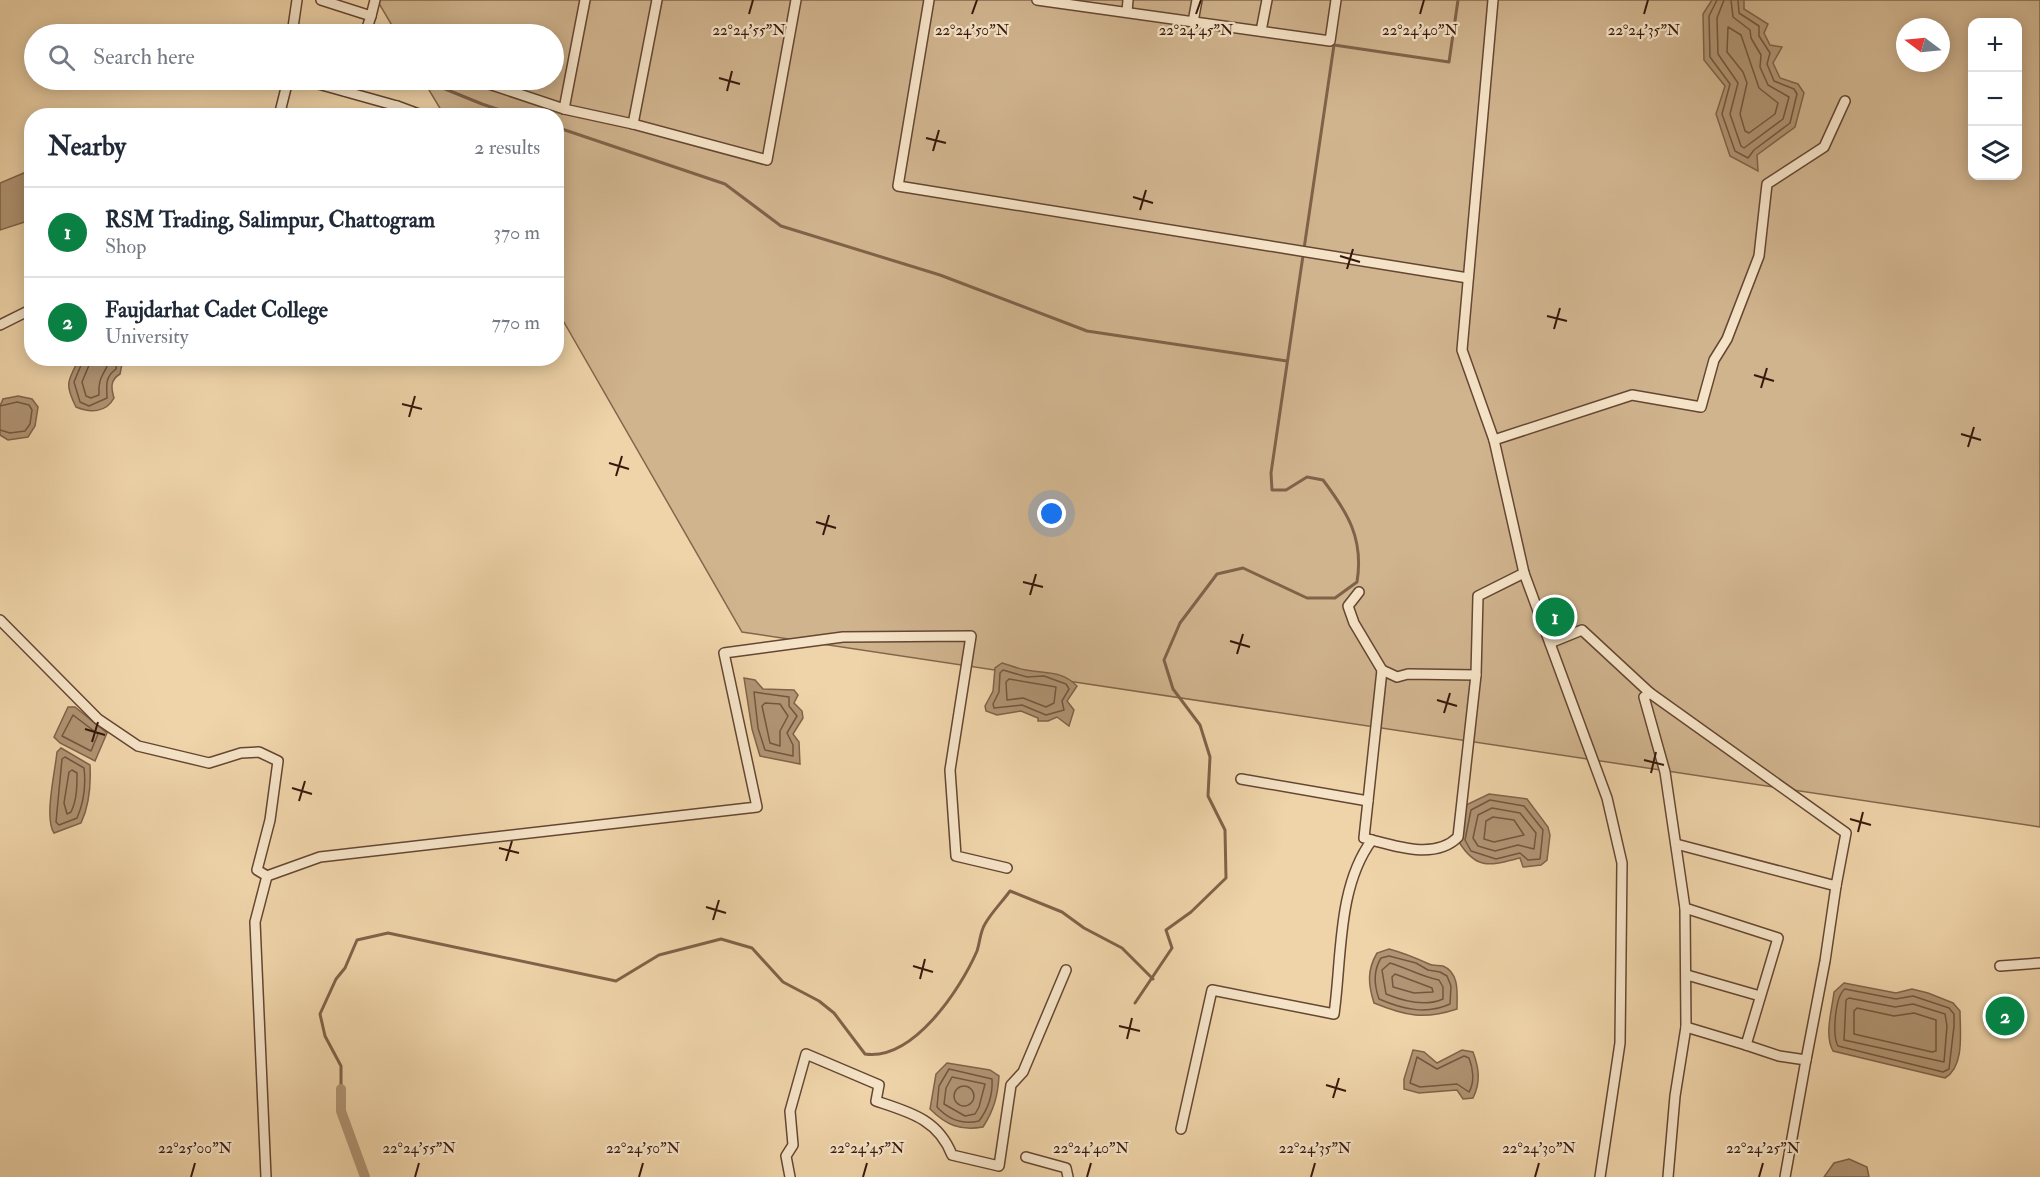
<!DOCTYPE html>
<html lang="en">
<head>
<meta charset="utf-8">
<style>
	:root { --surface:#fff; --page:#f2f2f3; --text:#1f2937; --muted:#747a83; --line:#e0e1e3; --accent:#0b8043 }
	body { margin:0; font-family:"IM FELL Double Pica",serif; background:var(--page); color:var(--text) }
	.controls { position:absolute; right:18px; top:18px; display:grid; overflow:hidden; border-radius:12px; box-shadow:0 3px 15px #0003 }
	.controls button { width:54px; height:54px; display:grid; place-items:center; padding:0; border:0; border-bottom:2px solid var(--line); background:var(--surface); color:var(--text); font:30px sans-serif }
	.compass { position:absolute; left:1896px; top:18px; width:54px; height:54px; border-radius:50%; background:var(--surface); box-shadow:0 3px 15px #0003; rotate:286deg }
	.you { position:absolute; left:1052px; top:514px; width:21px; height:21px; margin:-15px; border:4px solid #fff; border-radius:50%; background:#1a73e8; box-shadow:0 0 0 9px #1a73e833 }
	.badge { display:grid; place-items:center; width:39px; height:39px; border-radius:50%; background:var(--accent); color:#fff; font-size:20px; font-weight:700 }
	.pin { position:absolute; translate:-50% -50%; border:3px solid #fff; box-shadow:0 2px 6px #0006 }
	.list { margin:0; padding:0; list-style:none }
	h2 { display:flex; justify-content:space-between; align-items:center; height:78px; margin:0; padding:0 24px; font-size:26px }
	h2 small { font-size:20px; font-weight:400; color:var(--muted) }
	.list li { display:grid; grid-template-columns:39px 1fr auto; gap:18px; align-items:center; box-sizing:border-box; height:90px; padding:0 24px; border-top:2px solid var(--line) }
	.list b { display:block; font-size:22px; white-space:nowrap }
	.list p { margin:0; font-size:20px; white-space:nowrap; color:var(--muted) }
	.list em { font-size:20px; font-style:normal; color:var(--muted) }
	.icon { flex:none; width:33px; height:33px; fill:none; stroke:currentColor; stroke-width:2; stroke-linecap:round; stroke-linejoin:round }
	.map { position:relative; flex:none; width:2040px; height:1177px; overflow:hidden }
	.search { position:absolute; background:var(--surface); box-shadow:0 3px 15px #0003; left:24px; top:24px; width:540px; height:66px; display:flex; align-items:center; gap:15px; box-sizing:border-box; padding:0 21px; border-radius:33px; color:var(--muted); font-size:22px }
	.panel { position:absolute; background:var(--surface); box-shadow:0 3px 15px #0003; left:24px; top:108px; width:540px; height:258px; border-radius:24px }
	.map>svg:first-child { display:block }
</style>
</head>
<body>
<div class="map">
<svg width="2040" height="1177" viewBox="0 0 2040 1177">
	<rect width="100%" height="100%" fill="#efd4a9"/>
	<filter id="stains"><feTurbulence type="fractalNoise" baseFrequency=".00333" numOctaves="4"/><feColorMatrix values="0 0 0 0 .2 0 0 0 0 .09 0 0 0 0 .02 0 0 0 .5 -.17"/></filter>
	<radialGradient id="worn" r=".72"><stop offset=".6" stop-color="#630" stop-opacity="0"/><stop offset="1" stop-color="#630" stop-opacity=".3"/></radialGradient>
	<!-- green -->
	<path fill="#d0b48e" stroke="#84664c" stroke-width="1.5" fill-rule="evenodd" d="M377,0H2040V827L742,632L557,310L556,116L444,115L423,80H554V34H397ZM1972,22H2018V176H1972ZM1905,27H1941V63H1905Z"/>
	<!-- water -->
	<g fill="#b09473" stroke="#806249" stroke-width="1.5">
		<path d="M1712,0H1744V9L1768,24L1764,33L1770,45L1782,47L1773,63L1780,78L1798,84L1804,93L1795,127L1757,155L1758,171L1730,156L1716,114L1725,86L1704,60L1703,14Z"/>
		<path d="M31,170V220L0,230V183Z"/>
		<path d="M79,359H123L120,374C110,380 111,388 114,398C106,413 90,413 76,407C64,383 68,381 79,359Z"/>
		<path d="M18,396L32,399L38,407L35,426L28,437L8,440L0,435V406L3,399Z"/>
		<path d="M1002,663C1010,665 1018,669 1026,670C1046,674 1061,670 1077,686L1067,701L1074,710L1069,726L1057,717L1048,721H1038V718L1021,711L997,715L986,711L985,706L993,691L995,668Z"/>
		<path d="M744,678L755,680L763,689L794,690L798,695L794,703L802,711L803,718L793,734L799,742L800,764L760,756L752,729Z"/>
		<path d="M68,707H75L107,733L95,761L60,743L54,737Z"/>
		<path d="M61,748L90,765C91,785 90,804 81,823L54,833C44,818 55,772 57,752Z"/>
		<path d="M1489,794L1527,799L1548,827L1550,835L1547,860L1541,865L1523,867L1520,858C1491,865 1477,871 1459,842L1466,805Z"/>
		<path d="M1389,949C1404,953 1416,958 1429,964C1433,966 1439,965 1443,966C1460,973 1457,994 1457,1009C1424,1020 1406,1016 1374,1003C1368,984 1367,970 1377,953Z"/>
		<path d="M1844,983L1896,993L1912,989L1928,993L1953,1003L1960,1011C1960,1032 1965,1066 1945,1078L1833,1051C1824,1035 1832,1010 1834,992Z"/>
		<path d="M1413,1050L1424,1052L1437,1063L1462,1050L1473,1052C1479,1068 1481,1082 1473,1098L1463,1099L1457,1090L1419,1093L1404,1089V1079Z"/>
		<path d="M947,1063L990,1070L999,1076C998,1095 994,1110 983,1127C960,1131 946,1125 930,1109L936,1074Z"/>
		<path d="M1849,1159L1867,1167L1869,1177H1824L1834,1163Z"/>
	</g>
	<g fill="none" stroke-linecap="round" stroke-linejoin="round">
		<!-- shore -->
		<g stroke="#74563f" stroke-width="1.5">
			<path d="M1717,0L1709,16L1710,57L1730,84L1722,114L1735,151L1748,158L1754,150L1790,123L1797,94L1794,89L1774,81L1767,64L1770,53L1759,36V26L1739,13L1738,0"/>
			<path d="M1724,0L1717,18L1718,54L1738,83L1730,114L1741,146L1744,148L1783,119L1789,97L1768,85L1760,67L1761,55L1751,38L1750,30L1733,17L1731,0"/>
			<path d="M1728,27L1741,35L1759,88L1778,103L1775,114L1749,133L1745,131L1740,114L1747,83L1743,72L1727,52Z"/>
			<path d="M84,358L74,382L80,402L89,406L107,398C107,386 104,378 116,369L117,358"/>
			<path d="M92,358L82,382L86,396L91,398L99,395C97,374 109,371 109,358"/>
			<path d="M0,406L17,402L29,405L32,410L30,424L25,431L10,433L0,430"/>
			<path d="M1003,670L1027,677L1044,676L1066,684L1069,689L1062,701L1064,710L1046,715L1022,705L994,708L993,704L999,692L1000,673Z"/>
			<path d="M1009,679L1056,687L1054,703L1046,707L1023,698L1007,700L1006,682Z"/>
			<path d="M754,692L789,697V706L797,716L787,733L793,745V756L765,750L758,728Z"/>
			<path d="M765,703L780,704L788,716L780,731V746L770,743L762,706Z"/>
			<path d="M73,715L98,734L91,751L62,736Z"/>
			<path d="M65,757L84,768C86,785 84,802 77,818L59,825L56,822L62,759Z"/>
			<path d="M72,770L77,773C77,786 77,800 71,812L67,814L64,803L69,772Z"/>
			<path d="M1490,800L1524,806L1543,830L1540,859L1528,860L1520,853L1496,859L1471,851L1465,840L1471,810Z"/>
			<path d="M1492,808L1520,813L1536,833L1534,849L1518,845L1495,851L1478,846L1473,838L1478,815Z"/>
			<path d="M1493,817L1514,820L1524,835L1494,842L1484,839L1486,821Z"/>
			<path d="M1389,956L1416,963L1428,970L1440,972L1447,976L1451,986L1450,1004C1426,1015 1402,1009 1379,999C1374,985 1373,971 1381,958Z"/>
			<path d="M1390,963C1407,968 1422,977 1439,980L1443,987V999C1425,1007 1403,1001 1386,994L1382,970Z"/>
			<path d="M1395,974L1432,988L1433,992L1414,993L1393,987L1392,977Z"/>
			<path d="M1845,989L1896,999L1913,996L1949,1008L1954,1014V1026L1949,1069L1943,1072L1838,1046C1832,1035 1835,996 1845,989Z"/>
			<path d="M1849,998L1895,1007L1913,1004L1945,1014L1947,1026L1944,1062L1844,1040L1846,1000Z"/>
			<path d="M1857,1008L1894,1016L1914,1013L1936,1020V1051L1932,1052L1854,1034V1011Z"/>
			<path d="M1464,1056L1469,1058C1473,1068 1475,1082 1469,1092L1457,1084L1420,1087L1410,1083L1417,1057L1437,1069Z"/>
			<path d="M949,1069L992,1079C993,1095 988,1109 979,1121C962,1125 949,1120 937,1107L939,1086Z"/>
			<path d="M952,1077L985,1084L979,1107L975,1114L965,1116L944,1104L946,1088Z"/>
			<circle cx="964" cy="1096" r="10"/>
		</g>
		<!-- stream -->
		<g stroke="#806249" stroke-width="3">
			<path d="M423,80L482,104L518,116"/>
			<path d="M556,127L725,184L781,226L940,275L1087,331L1287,361"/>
			<path d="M1135,1003L1172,948L1166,930L1191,912L1226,878L1225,830L1208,796L1210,757L1200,725L1173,689L1164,660L1180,623L1217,574L1243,568L1307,598H1335L1357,582C1364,539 1348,513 1323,480L1307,477L1286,490H1272L1271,473L1334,45L1449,62L1458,0"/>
			<path d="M341,1089V1066L325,1036L320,1014L336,979L345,968L357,940L388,933L616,981L659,955L721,939L752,948L783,982L819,1001L834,1013L865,1054C913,1061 960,990 977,951C980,942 980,932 985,924C991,913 1002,902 1010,891L1062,912L1084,928L1122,948L1153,979"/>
		</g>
		<!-- canal -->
		<path stroke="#b09473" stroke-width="10" d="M341,1089V1111L365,1177"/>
		<!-- minor casing -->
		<g stroke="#654632" stroke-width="12">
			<g id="minor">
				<path d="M321,0L371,16L365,34"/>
				<path d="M929,0L898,186L1468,278"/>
				<path d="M1037,0L1330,41L1336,0"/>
				<path d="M1493,0L1462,350L1494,440L1524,573L1607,798L1622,863L1620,1043L1600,1177"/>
				<path d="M1127,12L1128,0"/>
				<path d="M371,16L375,0"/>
				<path d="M1193,22L1197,0"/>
				<path d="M1261,31L1267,0"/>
				<path d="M292,34L297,0"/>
				<path d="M304,80L397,106L395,116"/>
				<path d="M477,80L564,109L633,124L767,160L796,0"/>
				<path d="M345,91L349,80"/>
				<path d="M397,106L424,116"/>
				<path d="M564,109L585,0"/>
				<path d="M279,116L288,80"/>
				<path d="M633,124L657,0"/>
				<path d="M0,325L32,309"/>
				<path d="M1494,440L1632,395L1701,407L1714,360L1727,339L1759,256L1767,184L1824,147L1845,101"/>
				<path d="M1359,592L1348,606L1354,623L1382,670L1397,677L1408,674L1476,675"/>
				<path d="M0,620L98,719L138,746L209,763L241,753L259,752L278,761L270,820L257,870L267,876L255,922L266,1177"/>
				<path d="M1550,643L1582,630L1650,693L1644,697L1665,772L1685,908L1686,1027L1675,1096L1668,1177"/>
				<path d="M1382,670L1364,838C1393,845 1434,861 1458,837L1476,675L1478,596L1524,573"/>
				<path d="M1650,693L1846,833L1836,886L1676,844"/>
				<path d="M1241,779L1368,801"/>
				<path d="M267,876L320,857L757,807L724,653L843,637L971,636L950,770L956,856L1007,868"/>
				<path d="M1685,908L1778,938L1746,1045L1686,1027"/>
				<path d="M2000,966L2040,963"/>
				<path d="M1687,975L1760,996"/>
				<path d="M1746,1045L1779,1056L1806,1060L1785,1177"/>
				<path d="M1806,1060L1825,961L1836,886"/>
				<path d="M1181,1129L1212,990L1334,1014C1342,958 1337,887 1372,840"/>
				<path d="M1026,1157L1066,1168L1068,1177"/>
				<path d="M790,1177L786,1156L793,1145L790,1111L806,1054L879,1085L876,1101C909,1112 938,1119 952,1155L999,1166L1011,1085L1023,1072L1066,970"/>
			</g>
		</g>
		<!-- minor -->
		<use href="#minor" stroke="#f5e3c7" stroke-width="9"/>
	</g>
	<!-- ticks -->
	<path fill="none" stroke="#37170b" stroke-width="2" d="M749,14L753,0M972,14L977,0M1196,14L1201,0M1420,14L1424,0M1644,14L1648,0M719,78L740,84M727,91L732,71M926,138L946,143M933,151L939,130M1133,197L1153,203M1140,210L1146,190M1340,256L1360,262M1347,269L1353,249M1547,316L1567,321M1554,329L1560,308M1754,375L1774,381M1761,388L1767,368M402,404L422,409M409,417L415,396M1961,434L1981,440M1968,447L1974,427M609,463L629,469M616,476L622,456M816,522L836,528M823,535L829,515M1023,582L1043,587M1030,595L1036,574M1230,641L1250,647M1237,654L1243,634M1437,700L1457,706M1444,713L1450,693M85,729L105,735M92,742L98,722M1644,760L1664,765M1651,773L1656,752M292,788L312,794M299,801L305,781M1850,819L1871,825M1858,832L1863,812M499,848L519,853M506,861L512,841M706,907L726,913M713,920L719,900M913,966L933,972M920,979L925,959M1119,1026L1140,1031M1127,1039L1132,1018M1326,1085L1346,1091M1333,1098L1339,1078M191,1177L195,1163M415,1177L419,1163M639,1177L643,1163M863,1177L867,1163M1087,1177L1091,1163M1311,1177L1315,1163M1535,1177L1539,1163M1759,1177L1763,1163"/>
	<g font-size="15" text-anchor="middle" fill="#37170b" stroke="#f5e3c7" stroke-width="4.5" stroke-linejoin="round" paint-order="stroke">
		<text x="749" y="35">22°24'55"N</text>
		<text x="972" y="35">22°24'50"N</text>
		<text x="1196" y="35">22°24'45"N</text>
		<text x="1420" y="35">22°24'40"N</text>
		<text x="1644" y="35">22°24'35"N</text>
		<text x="195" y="1153">22°25'00"N</text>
		<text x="419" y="1153">22°24'55"N</text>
		<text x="643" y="1153">22°24'50"N</text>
		<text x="867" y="1153">22°24'45"N</text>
		<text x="1091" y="1153">22°24'40"N</text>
		<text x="1315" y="1153">22°24'35"N</text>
		<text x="1539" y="1153">22°24'30"N</text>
		<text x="1763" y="1153">22°24'25"N</text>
	</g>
	<rect width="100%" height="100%" filter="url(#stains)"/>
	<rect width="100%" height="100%" fill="url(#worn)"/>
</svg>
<div class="controls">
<button>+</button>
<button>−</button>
<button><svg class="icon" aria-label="layers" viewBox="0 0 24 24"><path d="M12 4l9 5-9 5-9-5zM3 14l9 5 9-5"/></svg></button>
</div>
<svg class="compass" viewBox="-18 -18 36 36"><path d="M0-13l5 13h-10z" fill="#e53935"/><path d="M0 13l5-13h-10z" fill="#747a83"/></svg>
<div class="you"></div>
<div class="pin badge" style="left:1555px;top:617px">1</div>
<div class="pin badge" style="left:2005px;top:1016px">2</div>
<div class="search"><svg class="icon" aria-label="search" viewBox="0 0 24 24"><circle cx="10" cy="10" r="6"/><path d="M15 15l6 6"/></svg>Search here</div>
<section class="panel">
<h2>Nearby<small>2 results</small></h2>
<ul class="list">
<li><span class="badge">1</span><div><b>RSM Trading, Salimpur, Chattogram</b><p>Shop</p></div><em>370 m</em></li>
<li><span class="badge">2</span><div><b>Faujdarhat Cadet College</b><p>University</p></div><em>770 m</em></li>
</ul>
</section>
</div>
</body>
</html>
